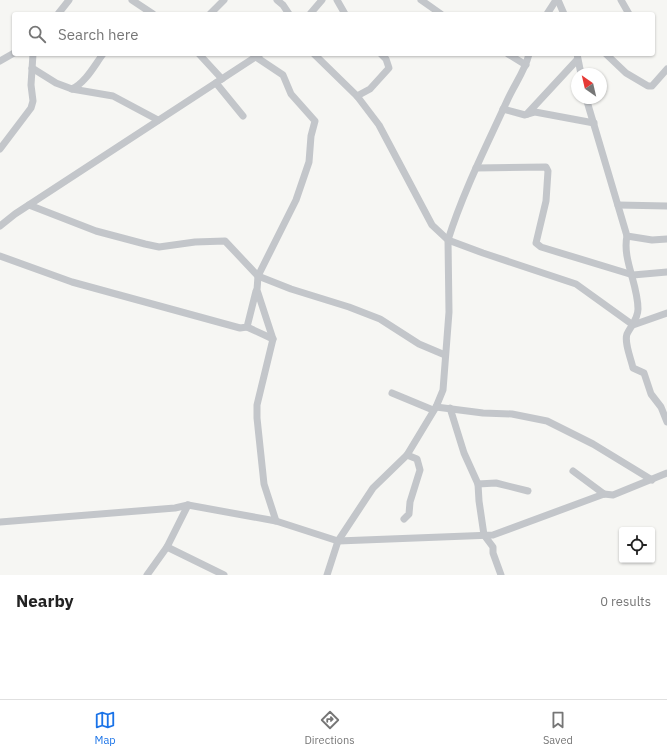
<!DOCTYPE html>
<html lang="en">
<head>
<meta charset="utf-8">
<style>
	:root { --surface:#fff; --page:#f6f6f6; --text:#222; --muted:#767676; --line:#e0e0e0; --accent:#1a73e8 }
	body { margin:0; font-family:"IBM Plex Sans",sans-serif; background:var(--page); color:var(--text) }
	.controls { position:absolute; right:12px; bottom:12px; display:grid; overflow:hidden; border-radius:4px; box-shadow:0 1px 3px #0004 }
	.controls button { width:36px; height:36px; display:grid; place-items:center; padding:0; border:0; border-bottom:1px solid var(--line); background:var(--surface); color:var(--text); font:20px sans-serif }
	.compass { position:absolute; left:571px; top:68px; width:36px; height:36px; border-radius:50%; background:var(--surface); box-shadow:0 1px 3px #0004; rotate:326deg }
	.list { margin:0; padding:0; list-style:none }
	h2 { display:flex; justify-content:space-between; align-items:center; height:52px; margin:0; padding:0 16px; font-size:17px }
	h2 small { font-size:13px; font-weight:400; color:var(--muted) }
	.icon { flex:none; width:22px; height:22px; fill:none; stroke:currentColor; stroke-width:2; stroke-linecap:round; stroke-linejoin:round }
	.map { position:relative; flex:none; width:667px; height:575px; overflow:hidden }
	.search { position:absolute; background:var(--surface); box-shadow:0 1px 3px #0004; left:12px; right:12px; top:12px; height:44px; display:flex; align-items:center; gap:10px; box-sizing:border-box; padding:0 14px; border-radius:4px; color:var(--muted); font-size:15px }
	.sheet { height:124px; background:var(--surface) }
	nav { display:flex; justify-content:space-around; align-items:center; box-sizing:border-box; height:56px; border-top:1px solid var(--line); background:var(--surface); font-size:11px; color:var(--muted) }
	nav a { display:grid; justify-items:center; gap:2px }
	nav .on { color:var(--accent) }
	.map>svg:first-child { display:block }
</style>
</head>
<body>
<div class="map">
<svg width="667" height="575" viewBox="0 0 667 575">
	<rect width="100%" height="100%" fill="#f6f6f3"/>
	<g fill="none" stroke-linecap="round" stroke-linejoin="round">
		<!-- minor -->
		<g stroke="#c3c6ca" stroke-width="7">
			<path d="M132,0L153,14"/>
			<path d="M277,0L283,5L289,14"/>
			<path d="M337,0L345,14"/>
			<path d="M421,0L441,14"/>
			<path d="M558,0L564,14"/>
			<path d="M621,0L629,14"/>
			<path d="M58,14L69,0"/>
			<path d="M210,14L224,0"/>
			<path d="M310,14L322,0"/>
			<path d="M547,14L556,0"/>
			<path d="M199,54L222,79"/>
			<path d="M314,54L357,96L379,125L432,225L448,240L449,312L443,390L436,407L407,455L373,488L338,541L327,575"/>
			<path d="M508,54L526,65"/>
			<path d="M529,54C525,71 514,85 507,101C486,147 463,192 448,240L483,253L576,284L633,325L667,313"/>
			<path d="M577,54L581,74"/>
			<path d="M606,54L626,73L648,86H652L667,69"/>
			<path d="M256,57L283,75L291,94L315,121L311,136L309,162L296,200L258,276L257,290L273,339L257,405V418L264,484L276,521"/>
			<path d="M0,61L14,53"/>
			<path d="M32,68L56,83L72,89C86,82 94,66 103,54"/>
			<path d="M216,83L243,116"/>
			<path d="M72,89L113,96L158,120"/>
			<path d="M357,96L370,89L389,68L386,59L381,54"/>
			<path d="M586,98L627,236L652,240L667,239"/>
			<path d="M503,109L525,115L535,112L594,123"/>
			<path d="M527,114L577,60"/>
			<path d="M0,149L31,108L33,101L31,85L33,54"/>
			<path d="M476,168L546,167L548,171L546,201L536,243L541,247L633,275L667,272"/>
			<path d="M29,205L96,231L145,244L159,247L195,242L225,241L258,276L291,289L349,307L380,319L419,344L445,355"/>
			<path d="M618,205L667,206"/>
			<path d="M0,226L15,214L260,54"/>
			<path d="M627,236C622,259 638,284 638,309C638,319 631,326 627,334C624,342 631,359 633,368L644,373L651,394L661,407L667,422"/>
			<path d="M0,256L72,282L240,328L247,327L256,291"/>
			<path d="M247,327L273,339"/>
			<path d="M392,393L433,410"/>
			<path d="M436,407L483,413L512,414L547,421L593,444L652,480"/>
			<path d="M450,408L464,453L478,484L479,501L484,535L493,547V553L501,575"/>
			<path d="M573,471L604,494"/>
			<path d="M478,484L496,483L528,491"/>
			<path d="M404,519L409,514L410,502L420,470L417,459L407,455"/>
			<path d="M0,522L175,508L188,505L276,521L338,541L493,535L604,494L613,495L667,473"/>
			<path d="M167,547L224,575"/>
			<path d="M147,575L167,547L188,505"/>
		</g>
	</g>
</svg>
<div class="controls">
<button><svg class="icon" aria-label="locate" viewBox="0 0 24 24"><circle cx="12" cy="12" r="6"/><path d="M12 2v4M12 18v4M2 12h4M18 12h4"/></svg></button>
</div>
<svg class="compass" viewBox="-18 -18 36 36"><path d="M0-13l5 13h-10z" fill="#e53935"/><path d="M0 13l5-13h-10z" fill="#767676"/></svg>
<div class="search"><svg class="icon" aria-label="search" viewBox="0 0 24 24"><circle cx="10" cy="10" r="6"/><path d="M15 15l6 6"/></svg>Search here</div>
</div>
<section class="sheet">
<h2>Nearby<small>0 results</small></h2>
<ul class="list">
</ul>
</section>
<nav>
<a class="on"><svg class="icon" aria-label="map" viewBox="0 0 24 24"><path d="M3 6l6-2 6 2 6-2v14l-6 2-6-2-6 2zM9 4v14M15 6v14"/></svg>Map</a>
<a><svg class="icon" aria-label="directions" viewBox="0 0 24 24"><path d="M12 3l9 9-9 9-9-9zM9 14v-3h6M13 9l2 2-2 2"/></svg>Directions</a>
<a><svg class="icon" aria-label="saved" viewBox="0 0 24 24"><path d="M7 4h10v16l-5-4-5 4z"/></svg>Saved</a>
</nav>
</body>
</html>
